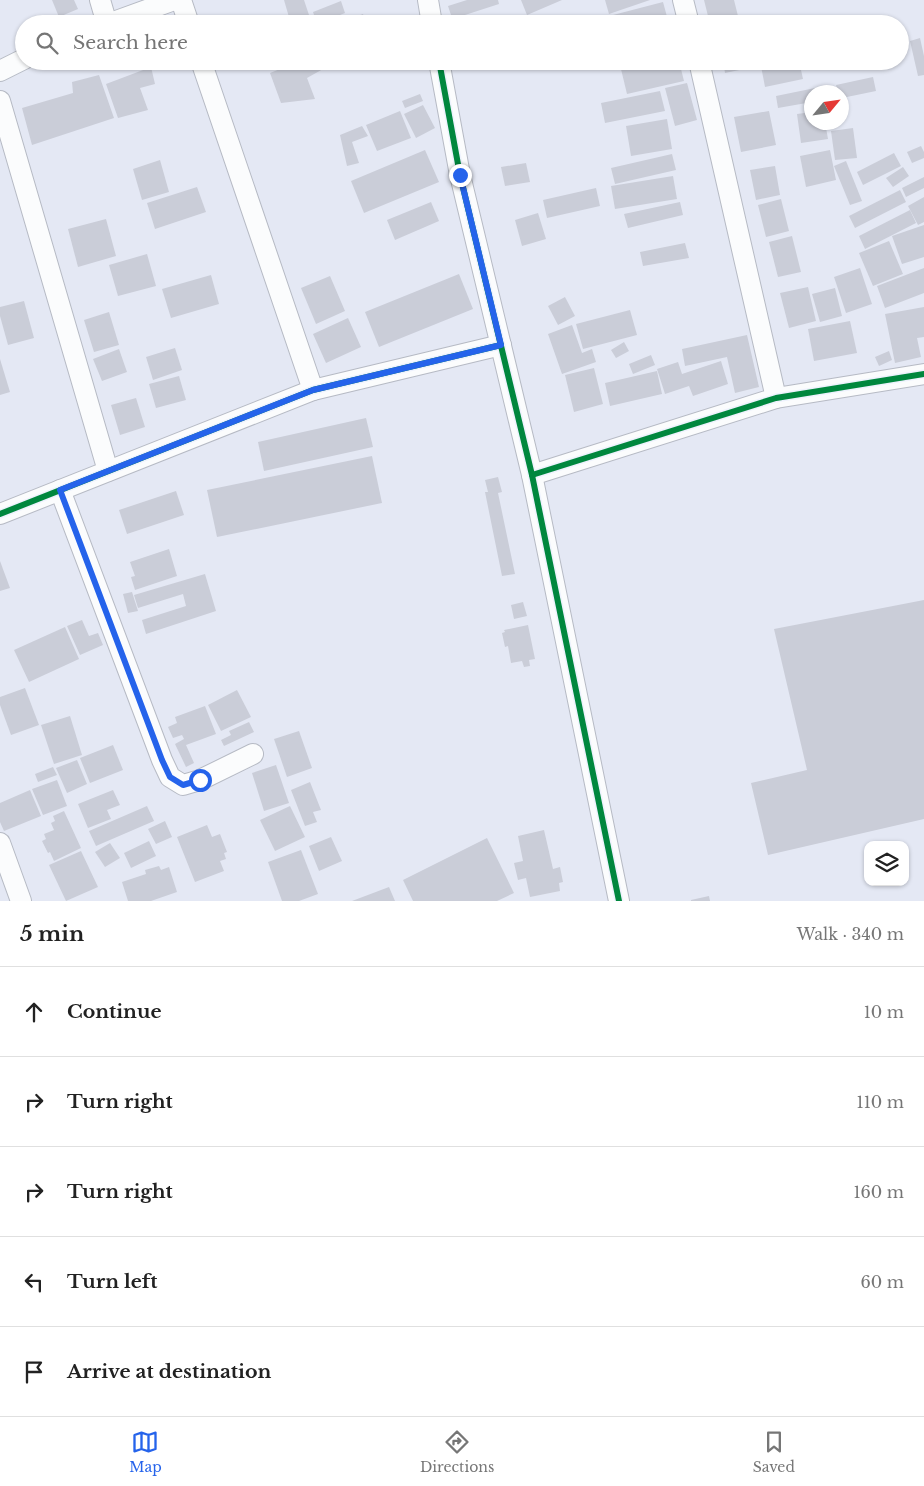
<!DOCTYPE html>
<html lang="en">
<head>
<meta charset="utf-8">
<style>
	:root { --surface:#fff; --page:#f2f2f2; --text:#222; --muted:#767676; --line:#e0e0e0; --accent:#2563eb }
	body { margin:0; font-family:"Libre Baskerville",serif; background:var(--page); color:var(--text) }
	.controls { position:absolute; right:15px; bottom:15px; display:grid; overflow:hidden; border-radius:10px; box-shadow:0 1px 4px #0004 }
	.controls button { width:45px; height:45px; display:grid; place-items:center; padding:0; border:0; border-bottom:1px solid var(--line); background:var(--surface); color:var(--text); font:25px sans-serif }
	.compass { position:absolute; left:804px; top:85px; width:45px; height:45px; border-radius:50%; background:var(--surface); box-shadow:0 1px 4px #0004; rotate:61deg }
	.stop { position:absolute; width:15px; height:15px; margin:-11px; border:4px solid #2563eb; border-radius:50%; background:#fff }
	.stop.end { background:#2563eb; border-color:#fff; box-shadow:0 1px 5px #0008 }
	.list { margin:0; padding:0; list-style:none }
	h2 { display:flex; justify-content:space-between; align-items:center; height:65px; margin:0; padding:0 20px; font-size:21px }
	h2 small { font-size:16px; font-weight:400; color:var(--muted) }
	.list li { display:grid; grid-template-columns:32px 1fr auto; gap:15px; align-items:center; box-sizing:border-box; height:90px; padding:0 20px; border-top:1px solid var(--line) }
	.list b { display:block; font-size:19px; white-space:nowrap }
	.list em { font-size:16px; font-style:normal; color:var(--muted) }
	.icon { flex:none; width:28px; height:28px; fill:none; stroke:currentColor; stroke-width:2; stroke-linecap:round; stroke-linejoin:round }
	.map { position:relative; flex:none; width:924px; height:901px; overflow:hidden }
	.search { position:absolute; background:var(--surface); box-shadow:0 1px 4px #0004; left:15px; right:15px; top:15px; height:55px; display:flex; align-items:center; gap:12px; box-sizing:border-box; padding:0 18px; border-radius:28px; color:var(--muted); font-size:19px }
	.sheet { height:515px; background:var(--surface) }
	nav { display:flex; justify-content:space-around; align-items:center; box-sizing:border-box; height:70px; border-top:1px solid var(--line); background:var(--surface); font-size:14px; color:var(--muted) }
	nav a { display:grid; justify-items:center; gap:2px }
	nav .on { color:var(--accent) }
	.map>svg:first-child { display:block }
</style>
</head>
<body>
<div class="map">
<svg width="924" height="901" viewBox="0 0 924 901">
	<rect width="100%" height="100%" fill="#e4e8f4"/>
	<!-- building -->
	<g fill="#cacdd8">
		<path d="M52,0H74L78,9L59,17Z"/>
		<path d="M284,0H304L312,24H291Z"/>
		<path d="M467,0H498L499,4L465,15L468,24H454L448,6Z"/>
		<path d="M521,0H562L527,15Z"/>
		<path d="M605,0H650L609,14Z"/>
		<path d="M704,0H734L740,24H710Z"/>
		<path d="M341,1L345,13L317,24L313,12Z"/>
		<path d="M663,2L669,24H615L613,15Z"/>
		<path d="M363,14L367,24H345L344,21Z"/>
		<path d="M500,15L504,24H479Z"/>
		<path d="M564,15L566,24H523V23Z"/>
		<path d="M920,38L924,56V75L918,76L910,41Z"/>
		<path d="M300,61H319L323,69L307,78L315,99L281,103L270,73Z"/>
		<path d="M635,61H679L684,81L627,94L620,65Z"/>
		<path d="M723,61H748L749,68L725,73Z"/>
		<path d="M785,61H799L803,79L765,87L761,66Z"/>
		<path d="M151,67L155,84L140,88L148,110L118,118L106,84Z"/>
		<path d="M99,75L114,118L32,145L22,108L73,93L72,82Z"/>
		<path d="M873,77L876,91L842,98V92H838L836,85Z"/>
		<path d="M687,83L697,120L675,126L665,88Z"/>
		<path d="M820,87L821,92H812V102L778,108L776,96Z"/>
		<path d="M660,91L665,111L605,123L601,103Z"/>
		<path d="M420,94L423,101L405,108L402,101Z"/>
		<path d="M423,105L435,128L416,138L404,114Z"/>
		<path d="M400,111L411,138L377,151L366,125Z"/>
		<path d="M769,111L776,145L741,152L734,117Z"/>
		<path d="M812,112V122H825L828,139L801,143L797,114Z"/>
		<path d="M667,119L672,149L631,156L626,126Z"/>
		<path d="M362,126L368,136L352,142L359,163L347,166L340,135Z"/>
		<path d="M853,128L857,158L835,160L831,131Z"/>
		<path d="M921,146L924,152V158L912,163L907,152Z"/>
		<path d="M425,150L439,182L364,213L351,181Z"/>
		<path d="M830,150L836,180L806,187L800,156Z"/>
		<path d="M894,153L901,166L863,185L857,172Z"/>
		<path d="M672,154L676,170L615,184L611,168Z"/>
		<path d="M160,160L169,192L142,200L133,169Z"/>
		<path d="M846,161L862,201L850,205L834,166Z"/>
		<path d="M526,163L530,182L505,186L501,167Z"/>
		<path d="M775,166L780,195L756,200L750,170Z"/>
		<path d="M903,167L909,176L893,187L886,178Z"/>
		<path d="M673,176L677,199L615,209L611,186Z"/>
		<path d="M924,177V188L906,197L902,188Z"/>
		<path d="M197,187L206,212L155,229L147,203Z"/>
		<path d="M596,188L600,206L547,218L543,200Z"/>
		<path d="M900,190L906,202L855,228L849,216Z"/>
		<path d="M924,197V222L918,225L908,206Z"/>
		<path d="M781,199L789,231L766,237L758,205Z"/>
		<path d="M431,202L439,221L395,240L387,220Z"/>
		<path d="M680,202L683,215L628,228L624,214Z"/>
		<path d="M910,210L916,223L865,249L859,236Z"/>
		<path d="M538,213L546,239L522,246L515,220Z"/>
		<path d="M106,219L116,256L78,267L68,229Z"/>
		<path d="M924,225V257L902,264L892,236Z"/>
		<path d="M792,236L801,272L778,277L769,242Z"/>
		<path d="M889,241L903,274L873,286L859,253Z"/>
		<path d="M685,243L689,258L643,266L640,252Z"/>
		<path d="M147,254L156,286L118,296L109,265Z"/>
		<path d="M860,268L872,304L846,313L834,277Z"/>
		<path d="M924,268V293L885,308L877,286Z"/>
		<path d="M459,274L473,309L379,347L365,312Z"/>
		<path d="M211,275L219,304L171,318L162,289Z"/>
		<path d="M330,276L345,311L316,324L301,288Z"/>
		<path d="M808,287L816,321L789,328L780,293Z"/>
		<path d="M835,288L842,316L820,322L812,294Z"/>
		<path d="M565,297L575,316L558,325L548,306Z"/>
		<path d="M24,301L34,338L8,345L0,316V307Z"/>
		<path d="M924,307V337L917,338L921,357L895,363L885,314Z"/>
		<path d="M630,310L637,335L583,349L576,324Z"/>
		<path d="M109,312L119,345L94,352L84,320Z"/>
		<path d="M348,318L361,347L326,363L313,334Z"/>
		<path d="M850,321L857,353L814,361L808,329Z"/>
		<path d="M572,325L582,353L592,349L596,362L562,374L548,334Z"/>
		<path d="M747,335L759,387L735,393L727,357L685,366L682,349Z"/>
		<path d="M624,342L629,351L616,358L611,350Z"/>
		<path d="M175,348L182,370L153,380L146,357Z"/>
		<path d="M119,349L127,372L102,381L93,359Z"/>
		<path d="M889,351L892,360L879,366L875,357Z"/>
		<path d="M651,355L655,365L633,374L629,364Z"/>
		<path d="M0,359L10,392L0,395Z"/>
		<path d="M721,361L728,384L693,396L689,386L665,394L657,369L678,362L682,374Z"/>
		<path d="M594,368L603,404L574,412L565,375Z"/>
		<path d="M657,371L662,394L610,406L605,383Z"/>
		<path d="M179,376L186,400L156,408L149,384Z"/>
		<path d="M136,398L145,427L120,435L111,405Z"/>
		<path d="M366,418L373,447L264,471L258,442Z"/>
		<path d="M372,456L382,503L217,537L207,490Z"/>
		<path d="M498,477L502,492L498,493L515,574L502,576L485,492H488L485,480Z"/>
		<path d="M176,491L184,515L127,534L119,510Z"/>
		<path d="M169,549L177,576L135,590L131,577L135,576L130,562Z"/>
		<path d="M0,561L10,588L0,591Z"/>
		<path d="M205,574L216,611L146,634L142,620L186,606L183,594L138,608L134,595Z"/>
		<path d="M132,592L138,611L128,613L123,594Z"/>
		<path d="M924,600V819L768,855L751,783L807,770L774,629Z"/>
		<path d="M523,602L527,616L514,619L511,605Z"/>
		<path d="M82,620L89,636L98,633L103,645L80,655L67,626Z"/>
		<path d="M528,625L535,659L529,660L530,666L524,667L522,661L511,663L508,646L505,647L502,633L505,632L504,630Z"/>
		<path d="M65,627L79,659L29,682L14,650Z"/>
		<path d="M25,688L39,725L11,735L0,705V697Z"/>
		<path d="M237,690L251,717L221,731L208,705Z"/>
		<path d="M205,706L216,734L186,745L194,763L186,767L175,744L184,739L182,735L173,738L168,727L177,723L175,717Z"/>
		<path d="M70,716L82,755L54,764L41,725Z"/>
		<path d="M249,722L254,732L224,746L221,740L231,735L229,731Z"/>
		<path d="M299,731L312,768L287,777L274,739Z"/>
		<path d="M113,745L123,770L90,783L80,758Z"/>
		<path d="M77,760L87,784L67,793L56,768Z"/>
		<path d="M276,765L289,803L264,811L252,773Z"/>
		<path d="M53,767L57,775L38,782L35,774Z"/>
		<path d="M57,780L67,806L43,815L32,789Z"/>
		<path d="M310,782L321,810L313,812L317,822L305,826L291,790Z"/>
		<path d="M30,790L41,816L4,831L0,822V803Z"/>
		<path d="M113,790L120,805L107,810L111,819L88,828L78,804Z"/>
		<path d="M147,806L154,821L96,846L89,831Z"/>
		<path d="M290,806L305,837L275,851L260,820Z"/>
		<path d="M64,811L81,848L54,861L50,852L48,853L42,841L46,839L44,834L54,830L51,823L55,821L53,816Z"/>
		<path d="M165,821L172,837L156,844L148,829Z"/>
		<path d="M207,825L212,837L220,834L227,852L224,853L226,859L220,861L224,871L195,882L177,837Z"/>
		<path d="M544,830L553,869L560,867L563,882L559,883L560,891L530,897L526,878L518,880L514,863L523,861L518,836Z"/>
		<path d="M331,837L342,861L319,871L309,846Z"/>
		<path d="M487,838L514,893L497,901H413L403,880Z"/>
		<path d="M149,841L156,856L131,868L124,853Z"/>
		<path d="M110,843L120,858L105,867L95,852Z"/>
		<path d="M301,850L318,894L299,901H282L268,862Z"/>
		<path d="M81,851L98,887L66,901L49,865Z"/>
		<path d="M159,866L161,870L169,867L177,892L151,901H128L122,882L146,874L145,870Z"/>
		<path d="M389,887L395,901H352Z"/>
		<path d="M709,896L710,901H691V900Z"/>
	</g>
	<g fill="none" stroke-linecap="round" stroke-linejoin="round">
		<!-- minor casing -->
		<g stroke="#b6bac4" stroke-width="22">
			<g id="minor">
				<path d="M100,0L107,24"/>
				<path d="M181,0L189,24"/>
				<path d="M428,0L432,24"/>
				<path d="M683,0L689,24"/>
				<path d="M108,24L174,0"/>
				<path d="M201,61L313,390"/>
				<path d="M439,61L460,175L532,475L619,901"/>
				<path d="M699,61L776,398"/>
				<path d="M0,71L24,59"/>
				<path d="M0,101L108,471"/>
				<path d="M532,475L776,398L924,374"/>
				<path d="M60,490L162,760L170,777L183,785L200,780L253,754"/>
				<path d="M0,514L313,390L501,345"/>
				<path d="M0,843L21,901"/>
			</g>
		</g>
		<!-- minor -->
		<use href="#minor" stroke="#fbfcfd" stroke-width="20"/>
		<!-- cycleway casing -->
		<g stroke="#eef2fd" stroke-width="9">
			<g id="cycleway">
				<path d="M439,61L460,175L532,475L619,901"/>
				<path d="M532,475L776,398L924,374"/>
				<path d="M0,514L313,390L501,345"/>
			</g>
		</g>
		<!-- cycleway -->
		<use href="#cycleway" stroke="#00873e" stroke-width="6"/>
	</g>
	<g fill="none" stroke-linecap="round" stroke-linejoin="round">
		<!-- route -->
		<path stroke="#2563eb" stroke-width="6" d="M200,780L183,785L170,777L162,760L60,490L313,390L501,345L460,175"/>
	</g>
</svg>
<div class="controls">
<button><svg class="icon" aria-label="layers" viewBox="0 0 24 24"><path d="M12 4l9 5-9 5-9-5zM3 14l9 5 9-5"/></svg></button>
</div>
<svg class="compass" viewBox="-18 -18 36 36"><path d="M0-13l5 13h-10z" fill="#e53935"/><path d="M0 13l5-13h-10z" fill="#767676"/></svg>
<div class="stop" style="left:200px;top:780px"></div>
<div class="stop end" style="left:460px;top:175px"></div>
<div class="search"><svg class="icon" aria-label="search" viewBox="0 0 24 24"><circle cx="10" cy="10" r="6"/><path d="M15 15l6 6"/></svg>Search here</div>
</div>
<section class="sheet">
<h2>5 min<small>Walk · 340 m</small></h2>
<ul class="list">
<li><svg class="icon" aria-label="ahead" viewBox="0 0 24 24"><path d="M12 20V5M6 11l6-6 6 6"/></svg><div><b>Continue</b></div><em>10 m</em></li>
<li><svg class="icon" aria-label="right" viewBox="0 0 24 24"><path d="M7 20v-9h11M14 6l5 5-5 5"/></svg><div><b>Turn right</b></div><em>110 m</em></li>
<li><svg class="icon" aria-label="right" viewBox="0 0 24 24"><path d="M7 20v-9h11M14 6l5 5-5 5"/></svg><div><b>Turn right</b></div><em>160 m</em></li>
<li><svg class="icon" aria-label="left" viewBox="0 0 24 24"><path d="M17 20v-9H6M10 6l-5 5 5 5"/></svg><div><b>Turn left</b></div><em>60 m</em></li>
<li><svg class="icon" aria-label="arrive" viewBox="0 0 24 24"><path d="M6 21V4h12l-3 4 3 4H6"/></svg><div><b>Arrive at destination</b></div></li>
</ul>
</section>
<nav>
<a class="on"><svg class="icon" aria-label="map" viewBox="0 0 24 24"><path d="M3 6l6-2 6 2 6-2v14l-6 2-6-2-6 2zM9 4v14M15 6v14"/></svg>Map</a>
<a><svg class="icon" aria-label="directions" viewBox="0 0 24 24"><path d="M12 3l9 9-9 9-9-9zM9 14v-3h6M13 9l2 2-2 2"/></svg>Directions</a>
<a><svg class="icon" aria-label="saved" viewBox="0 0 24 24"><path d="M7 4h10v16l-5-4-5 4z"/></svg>Saved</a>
</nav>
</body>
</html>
